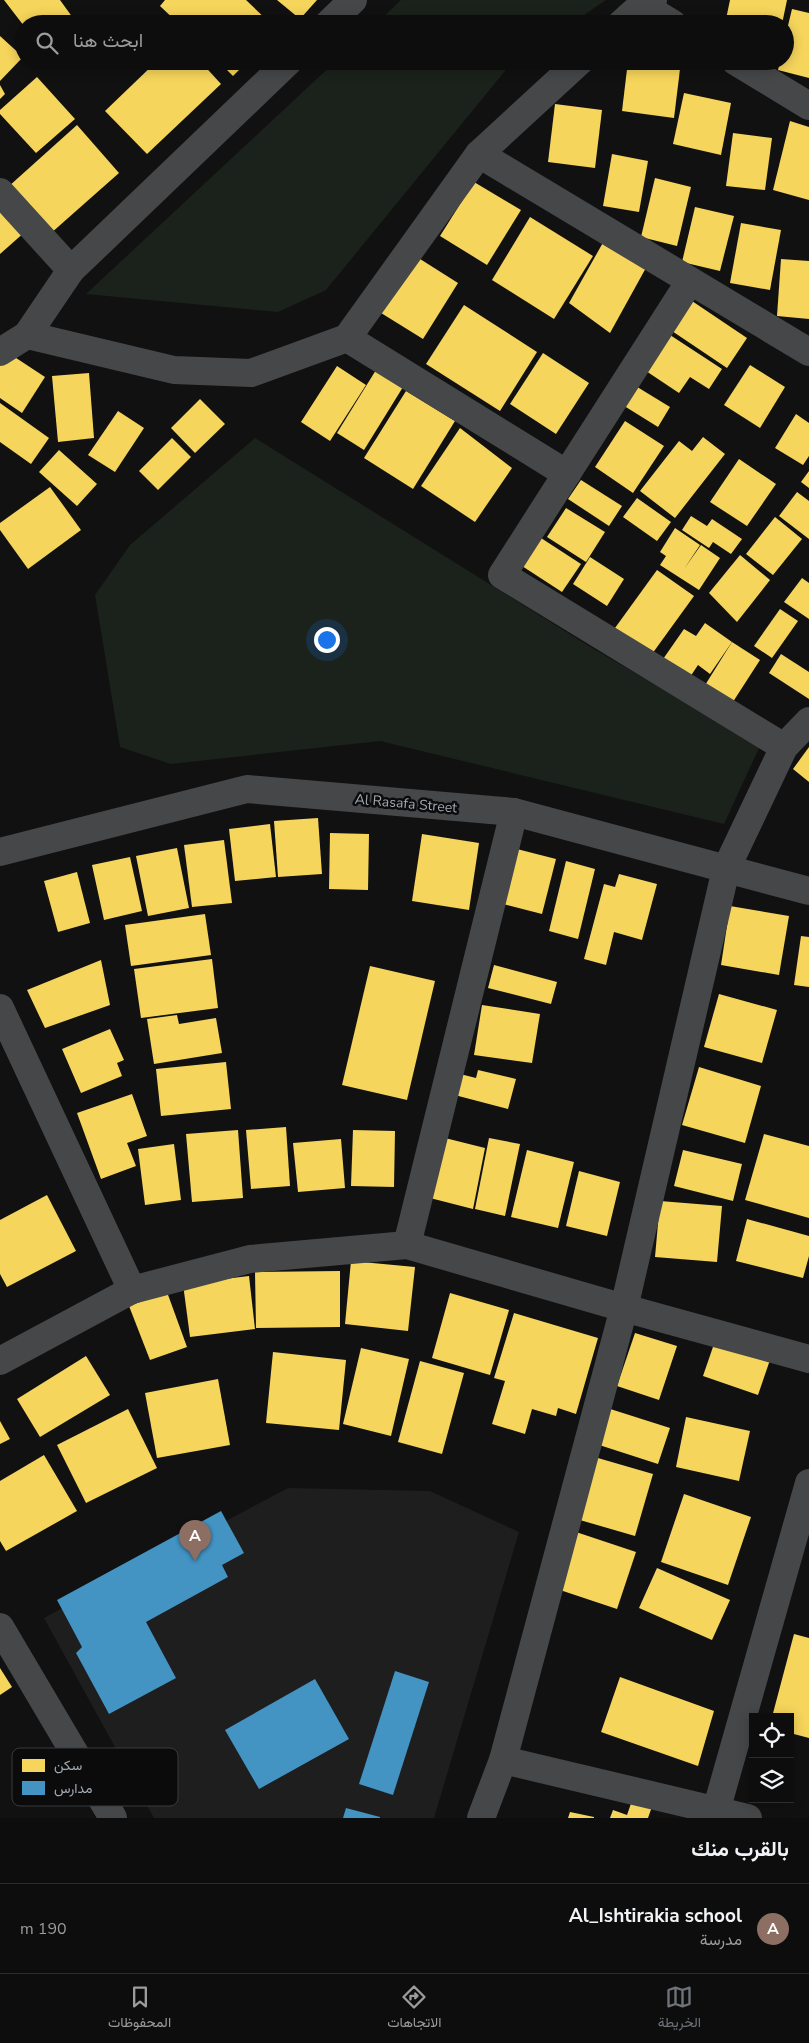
<!DOCTYPE html>
<html lang="ar">
<head>
<meta charset="utf-8">
<style>
	:root { --surface:#0d0d0d; --page:#1b1b1b; --text:#f1f3f6; --muted:#9a9c9d; --line:#2d2d2e; --accent:#6f747a }
	body { margin:0; font-family:"Nunito Sans",Vazirmatn,sans-serif; background:var(--page); color:var(--text); direction:rtl }
	.controls { position:absolute; right:15px; bottom:15px; display:grid; overflow:hidden; border-radius:0px; box-shadow:0 2px 12px #0003 }
	.controls button { width:45px; height:45px; display:grid; place-items:center; padding:0; border:0; border-bottom:1px solid var(--line); background:var(--surface); color:var(--text); font:25px sans-serif }
	.you { position:absolute; left:326px; top:639px; width:18px; height:18px; margin:-12px; border:4px solid #fff; border-radius:50%; background:#1a73e8; box-shadow:0 0 0 8px #1a73e833 }
	.badge { display:grid; place-items:center; width:32px; height:32px; border-radius:50%; background:var(--accent); color:#fff; font-size:16px; font-weight:700 }
	.pin { position:absolute; translate:-50% -41px; filter:drop-shadow(0 1px 2px #0008) }
	.pin::after { content:''; position:absolute; top:26px; width:18px; height:15px; background:inherit; clip-path:polygon(0 0,100% 0,50% 100%) }
	.list { margin:0; padding:0; list-style:none }
	h2 { display:flex; justify-content:space-between; align-items:center; height:65px; margin:0; padding:0 20px; font-size:21px }
	h2 small { font-size:16px; font-weight:400; color:var(--muted) }
	.list li { display:grid; grid-template-columns:32px 1fr auto; gap:15px; align-items:center; box-sizing:border-box; height:90px; padding:0 20px; border-top:1px solid var(--line) }
	.list b { display:block; font-size:19px; white-space:nowrap }
	.list p { margin:0; font-size:16px; white-space:nowrap; color:var(--muted) }
	.list em { font-size:16px; font-style:normal; color:var(--muted) }
	.icon { flex:none; width:28px; height:28px; fill:none; stroke:currentColor; stroke-width:2; stroke-linecap:round; stroke-linejoin:round }
	.map { position:relative; flex:none; width:809px; height:1818px; overflow:hidden; direction:ltr }
	.search { position:absolute; background:var(--surface); box-shadow:0 2px 12px #0003; left:15px; right:15px; top:15px; height:55px; display:flex; align-items:center; gap:12px; box-sizing:border-box; padding:0 18px; border-radius:28px; color:var(--muted); font-size:19px }
	.sheet { height:155px; background:var(--surface) }
	nav { display:flex; justify-content:space-around; align-items:center; box-sizing:border-box; height:70px; border-top:1px solid var(--line); background:var(--surface); font-size:14px; color:var(--muted) }
	nav a { display:grid; justify-items:center; gap:2px }
	nav .on { color:var(--accent) }
	.map>svg:first-child { display:block }
</style>
</head>
<body>
<div class="map">
<svg width="809" height="1818" viewBox="0 0 809 1818">
	<rect width="100%" height="100%" fill="#111"/>
	<!-- built -->
	<path fill="#1e1e1f" d="M288,1488L430,1491L519,1532L434,1818H154L44,1618Z"/>
	<!-- green -->
	<g fill="#1b211b">
		<path d="M401,0H606L571,24H376Z"/>
		<path d="M336,61H517L509,66L326,290L278,312L86,294Z"/>
		<path d="M255,438L589,646L760,746L724,824L380,741L171,764L120,747L95,595L130,545Z"/>
	</g>
	<!-- homes -->
	<g fill="#f6d55c">
		<path d="M4,0H60L73,18L65,24H24V26Z"/>
		<path d="M165,0H246L271,24H179L160,6Z"/>
		<path d="M277,0H317L300,19Z"/>
		<path d="M730,0H787L782,24H725Z"/>
		<path d="M792,9L809,13V78L778,70L780,61H785V38Z"/>
		<path d="M0,36L23,57L0,81Z"/>
		<path d="M157,61H200L221,84L147,154L105,111Z"/>
		<path d="M218,61H248L233,76Z"/>
		<path d="M628,61H681L674,118L622,111Z"/>
		<path d="M37,77L75,119L36,153L0,114V110Z"/>
		<path d="M0,85L5,94L0,99Z"/>
		<path d="M684,93L731,103L721,155L673,144Z"/>
		<path d="M555,104L602,110L595,168L548,162Z"/>
		<path d="M790,121L809,127V200L773,190Z"/>
		<path d="M77,125L119,173L50,234L8,187Z"/>
		<path d="M733,133L772,138L765,190L726,186Z"/>
		<path d="M612,154L648,161L639,212L603,206Z"/>
		<path d="M655,178L691,187L677,246L641,237Z"/>
		<path d="M474,182L521,210L487,265L440,236Z"/>
		<path d="M0,202L26,231L0,254Z"/>
		<path d="M695,207L734,216L720,271L682,262Z"/>
		<path d="M530,217L593,256L554,319L492,280Z"/>
		<path d="M741,223L781,230L770,290L730,283Z"/>
		<path d="M605,239L647,266L610,333L569,303Z"/>
		<path d="M409,252L458,283L423,339L373,308Z"/>
		<path d="M781,259L809,261V319L777,316Z"/>
		<path d="M689,299L747,338L727,368L669,329Z"/>
		<path d="M464,305L537,352L500,411L426,364Z"/>
		<path d="M667,333L722,369L709,389L690,377L679,393L643,369Z"/>
		<path d="M7,352L45,377L22,413L0,398V363Z"/>
		<path d="M543,353L589,383L556,434L510,404Z"/>
		<path d="M750,365L785,387L760,428L724,405Z"/>
		<path d="M337,366L366,385L330,441L301,422Z"/>
		<path d="M376,370L403,387L364,450L337,433Z"/>
		<path d="M89,373L94,438L58,442L52,376Z"/>
		<path d="M634,385L670,407L658,427L621,404Z"/>
		<path d="M406,391L455,421L413,489L364,458Z"/>
		<path d="M200,399L225,424L195,453L171,428Z"/>
		<path d="M0,403L49,438L31,464L0,442Z"/>
		<path d="M118,411L144,428L115,472L88,455Z"/>
		<path d="M796,414L809,423V456L803,465L775,448Z"/>
		<path d="M625,421L664,446L633,493L595,467Z"/>
		<path d="M460,428L512,468L475,522L421,486Z"/>
		<path d="M703,437L725,454L675,518L640,491L679,441L692,451Z"/>
		<path d="M172,438L191,457L158,490L139,471Z"/>
		<path d="M59,450L97,484L77,506L39,472Z"/>
		<path d="M739,459L776,484L747,526L710,502Z"/>
		<path d="M809,471V488L801,482Z"/>
		<path d="M581,480L622,506L609,526L568,499Z"/>
		<path d="M50,487L81,530L28,569L0,530V523Z"/>
		<path d="M797,492L809,501V539L779,516Z"/>
		<path d="M637,498L671,522L657,541L623,517Z"/>
		<path d="M566,508L605,532L586,562L547,537Z"/>
		<path d="M691,516L707,526L712,519L742,539L731,554L713,542L709,548L682,530Z"/>
		<path d="M775,517L802,539L773,575L746,554Z"/>
		<path d="M675,528L700,545L684,569L701,545L720,558L699,590L660,565L666,556L660,552Z"/>
		<path d="M541,538L581,564L562,592L522,566Z"/>
		<path d="M740,555L770,580L737,622L709,593Z"/>
		<path d="M590,557L624,579L607,606L573,584Z"/>
		<path d="M657,570L694,596L652,654L615,628Z"/>
		<path d="M802,578L809,583V619L784,602Z"/>
		<path d="M780,609L798,621L772,658L754,646Z"/>
		<path d="M705,623L732,642L710,674L698,665L688,680L661,662L684,629L696,636Z"/>
		<path d="M732,642L760,660L729,708L702,690Z"/>
		<path d="M781,654L809,672V699L769,673Z"/>
		<path d="M809,747V782L793,769Z"/>
		<path d="M318,818L322,874L278,877L274,821Z"/>
		<path d="M270,824L276,877L235,881L229,829Z"/>
		<path d="M330,833L369,834L368,890L329,889Z"/>
		<path d="M422,834L479,843L469,910L412,901Z"/>
		<path d="M224,840L232,903L192,907L184,845Z"/>
		<path d="M177,848L189,908L148,916L136,856Z"/>
		<path d="M513,848L556,859L542,914L499,903Z"/>
		<path d="M130,857L142,911L104,920L92,865Z"/>
		<path d="M566,861L595,869L578,939L549,931Z"/>
		<path d="M77,872L90,923L58,932L44,881Z"/>
		<path d="M619,874L657,884L642,940L614,932L606,965L584,959L604,884L615,887Z"/>
		<path d="M730,906L789,916L779,975L721,965Z"/>
		<path d="M205,914L211,955L131,966L125,925Z"/>
		<path d="M801,936L809,937V987L794,985Z"/>
		<path d="M212,959L218,1008L141,1018L134,969Z"/>
		<path d="M101,960L110,1005L45,1028L27,990Z"/>
		<path d="M494,965L557,982L551,1004L488,988Z"/>
		<path d="M370,966L435,981L407,1100L342,1085Z"/>
		<path d="M719,994L777,1010L762,1063L704,1047Z"/>
		<path d="M482,1005L540,1014L532,1063L474,1055Z"/>
		<path d="M177,1015L179,1024L216,1018L222,1053L154,1064L147,1019Z"/>
		<path d="M110,1029L124,1060L117,1063L122,1076L81,1093L62,1049Z"/>
		<path d="M226,1062L231,1109L161,1116L156,1069Z"/>
		<path d="M699,1067L761,1086L745,1143L682,1125Z"/>
		<path d="M478,1070L516,1079L508,1109L447,1093L452,1072L476,1078Z"/>
		<path d="M132,1094L147,1136L127,1143L136,1166L101,1179L77,1113Z"/>
		<path d="M286,1127L290,1186L251,1189L246,1130Z"/>
		<path d="M238,1130L243,1198L192,1202L186,1134Z"/>
		<path d="M353,1130L395,1131L394,1187L351,1186Z"/>
		<path d="M764,1134L809,1146V1218L745,1200Z"/>
		<path d="M445,1138L485,1148L473,1209L430,1198Z"/>
		<path d="M489,1138L520,1144L505,1216L475,1209Z"/>
		<path d="M341,1139L345,1188L298,1192L293,1143Z"/>
		<path d="M174,1144L181,1200L145,1205L138,1149Z"/>
		<path d="M527,1150L574,1162L558,1228L511,1217Z"/>
		<path d="M683,1150L742,1164L733,1201L674,1186Z"/>
		<path d="M579,1171L620,1182L607,1236L566,1226Z"/>
		<path d="M47,1195L76,1251L7,1287L0,1274V1220Z"/>
		<path d="M660,1201L722,1206L717,1262L655,1257Z"/>
		<path d="M747,1219L809,1236V1256L803,1278L736,1261Z"/>
		<path d="M351,1261L415,1267L408,1331L345,1324Z"/>
		<path d="M340,1271V1327L256,1328L255,1272Z"/>
		<path d="M249,1276L255,1329L190,1337L183,1284Z"/>
		<path d="M167,1292L187,1347L150,1360L129,1306Z"/>
		<path d="M450,1293L509,1310L490,1375L432,1358Z"/>
		<path d="M514,1313L598,1338L576,1414L558,1408L556,1416L532,1409L525,1434L492,1424L505,1381L494,1378Z"/>
		<path d="M635,1333L677,1346L659,1400L617,1386Z"/>
		<path d="M715,1341L770,1360L758,1395L703,1376Z"/>
		<path d="M361,1348L409,1359L391,1436L343,1424Z"/>
		<path d="M273,1352L346,1360L339,1430L266,1423Z"/>
		<path d="M86,1356L110,1395L40,1437L17,1399Z"/>
		<path d="M420,1361L464,1373L442,1454L398,1442Z"/>
		<path d="M218,1379L230,1445L157,1458L145,1393Z"/>
		<path d="M604,1407L670,1428L658,1464L593,1443Z"/>
		<path d="M128,1409L157,1468L86,1503L57,1445Z"/>
		<path d="M686,1417L750,1431L739,1481L676,1467Z"/>
		<path d="M0,1421L10,1439L0,1444Z"/>
		<path d="M44,1455L77,1511L6,1551L0,1541V1481Z"/>
		<path d="M591,1456L653,1474L635,1536L573,1518Z"/>
		<path d="M684,1494L751,1517L728,1585L661,1562Z"/>
		<path d="M573,1531L636,1552L617,1609L554,1588Z"/>
		<path d="M657,1568L730,1600L712,1640L639,1608Z"/>
		<path d="M794,1634L809,1638V1738L790,1733V1717H772Z"/>
		<path d="M0,1668L12,1687L0,1695Z"/>
		<path d="M620,1677L714,1711L698,1766L601,1732Z"/>
		<path d="M635,1792L655,1798L648,1818H610L613,1810L627,1815Z"/>
		<path d="M570,1812L594,1817V1818H568Z"/>
	</g>
	<!-- schools -->
	<g fill="#4393c3">
		<path d="M221,1511L244,1553L222,1565L228,1577L146,1622L176,1678L109,1714L76,1653L82,1647L57,1600Z"/>
		<path d="M395,1671L429,1682L393,1795L359,1784Z"/>
		<path d="M315,1679L349,1739L259,1789L225,1730Z"/>
		<path d="M346,1808L380,1817V1818H343Z"/>
	</g>
	<g fill="none" stroke-linecap="round" stroke-linejoin="round">
		<!-- minor -->
		<g stroke="#454749" stroke-width="28">
			<path d="M642,5L673,24"/>
			<path d="M328,24L353,0"/>
			<path d="M621,24L642,5L653,0"/>
			<path d="M735,61L809,106"/>
			<path d="M479,154L809,352"/>
			<path d="M0,192L71,270"/>
			<path d="M690,281L502,575L784,747"/>
			<path d="M27,335L174,370L251,373L347,338L567,474"/>
			<path d="M347,338L479,154L580,61"/>
			<path d="M0,352L27,335L71,270L289,61"/>
			<path d="M0,852L247,789L514,812L809,891"/>
			<path d="M0,1008L132,1290"/>
			<path d="M407,1245L514,812"/>
			<path d="M0,1361L132,1290L250,1259L407,1245L624,1308L809,1359"/>
			<path d="M0,1627L113,1818"/>
			<path d="M503,1760L748,1818"/>
			<path d="M481,1818L503,1760L624,1308L726,869L784,747L809,721"/>
			<path d="M714,1818L809,1483"/>
		</g>
	</g>
	<g text-anchor="middle" stroke-width="5" stroke-linejoin="round" paint-order="stroke">
		<!-- street labels -->
		<g font-size="14" fill="#a2aab2" stroke="#0b0b0c">
			<text transform="translate(406 803) rotate(5)" y="5">Al Rasafa Street</text>
		</g>
	</g>
	<!-- legend -->
	<rect x="12" y="1748" width="166" height="58" rx="8" fill="#0b0b0c" stroke="#383b3e" stroke-width="1"/>
	<rect x="22" y="1759" width="23" height="13" fill="#f6d55c"/>
	<rect x="22" y="1781" width="23" height="14" fill="#4393c3"/>
	<g font-size="14" fill="#a2aab2">
		<text x="54" y="1770">سكن</text>
		<text x="54" y="1793">مدارس</text>
	</g>
</svg>
<div class="controls">
<button><svg class="icon" aria-label="locate" viewBox="0 0 24 24"><circle cx="12" cy="12" r="6"/><path d="M12 2v4M12 18v4M2 12h4M18 12h4"/></svg></button>
<button><svg class="icon" aria-label="layers" viewBox="0 0 24 24"><path d="M12 4l9 5-9 5-9-5zM3 14l9 5 9-5"/></svg></button>
</div>
<div class="you"></div>
<div class="pin badge" style="left:195px;top:1561px;background:#8d6e63">A</div>
<div class="search"><svg class="icon" aria-label="search" viewBox="0 0 24 24"><circle cx="10" cy="10" r="6"/><path d="M15 15l6 6"/></svg>ابحث هنا</div>
</div>
<section class="sheet">
<h2>بالقرب منك<small></small></h2>
<ul class="list">
<li><span class="badge" style="background:#8d6e63">A</span><div><b>Al_Ishtirakia school</b><p>مدرسة</p></div><em>190 m</em></li>
</ul>
</section>
<nav>
<a class="on"><svg class="icon" aria-label="map" viewBox="0 0 24 24"><path d="M3 6l6-2 6 2 6-2v14l-6 2-6-2-6 2zM9 4v14M15 6v14"/></svg>الخريطة</a>
<a><svg class="icon" aria-label="directions" viewBox="0 0 24 24"><path d="M12 3l9 9-9 9-9-9zM9 14v-3h6M13 9l2 2-2 2"/></svg>الاتجاهات</a>
<a><svg class="icon" aria-label="saved" viewBox="0 0 24 24"><path d="M7 4h10v16l-5-4-5 4z"/></svg>المحفوظات</a>
</nav>
</body>
</html>
